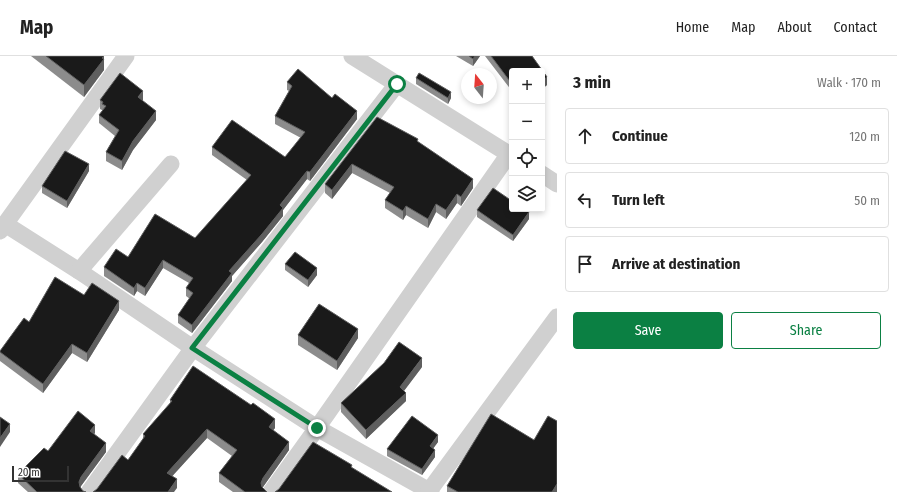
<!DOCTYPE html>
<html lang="en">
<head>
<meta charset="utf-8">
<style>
	:root { --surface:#fff; --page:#f6f6f6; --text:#222; --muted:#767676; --line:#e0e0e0; --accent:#0b8043 }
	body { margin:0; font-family:"Fira Sans Condensed",sans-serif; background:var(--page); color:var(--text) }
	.controls { position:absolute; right:12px; top:12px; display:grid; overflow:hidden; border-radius:4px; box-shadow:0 2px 6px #0003 }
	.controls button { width:36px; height:36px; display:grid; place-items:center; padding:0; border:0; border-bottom:1px solid var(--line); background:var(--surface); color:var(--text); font:20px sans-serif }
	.compass { position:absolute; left:461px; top:12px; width:36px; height:36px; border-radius:50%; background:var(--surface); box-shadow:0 2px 6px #0003; rotate:343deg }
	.scale { position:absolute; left:12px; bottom:10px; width:57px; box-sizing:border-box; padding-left:4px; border:2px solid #333; border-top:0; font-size:11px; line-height:14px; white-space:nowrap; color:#333; -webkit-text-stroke:3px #fff; paint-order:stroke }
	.stop { position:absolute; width:12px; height:12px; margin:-9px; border:3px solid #0b8043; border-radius:50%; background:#fff }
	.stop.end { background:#0b8043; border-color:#fff; box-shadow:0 1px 4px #0008 }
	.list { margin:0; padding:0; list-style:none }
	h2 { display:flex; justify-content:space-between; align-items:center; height:52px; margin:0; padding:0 16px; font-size:17px }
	h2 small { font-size:13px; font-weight:400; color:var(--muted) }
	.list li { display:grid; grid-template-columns:26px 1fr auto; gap:12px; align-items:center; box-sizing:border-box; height:56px; margin:0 8px 8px; padding:0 8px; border:1px solid var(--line); border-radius:4px }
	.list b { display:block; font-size:15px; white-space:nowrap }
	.list em { font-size:13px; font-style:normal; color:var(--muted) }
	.actions { display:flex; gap:8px; padding:12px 16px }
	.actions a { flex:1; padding:9px 0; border:1px solid var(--accent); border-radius:4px; text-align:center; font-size:14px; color:var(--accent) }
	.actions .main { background:var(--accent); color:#fff }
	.icon { flex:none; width:22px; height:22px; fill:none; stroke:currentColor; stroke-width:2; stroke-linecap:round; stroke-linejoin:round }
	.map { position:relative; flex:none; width:557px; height:436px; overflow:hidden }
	header { display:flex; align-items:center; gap:24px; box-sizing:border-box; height:56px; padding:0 20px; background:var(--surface); border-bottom:1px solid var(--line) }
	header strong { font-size:19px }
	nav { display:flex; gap:22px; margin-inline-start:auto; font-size:14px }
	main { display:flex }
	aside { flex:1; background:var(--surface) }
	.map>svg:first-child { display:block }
</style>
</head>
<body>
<header>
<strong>Map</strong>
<nav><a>Home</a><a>Map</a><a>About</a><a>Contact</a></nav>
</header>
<main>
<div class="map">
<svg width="557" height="436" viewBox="0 0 557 436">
	<rect width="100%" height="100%" fill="#fff"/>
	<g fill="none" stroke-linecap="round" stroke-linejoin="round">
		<!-- minor -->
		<g stroke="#d0d0d0" stroke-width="17">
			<path d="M352,0L512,100"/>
			<path d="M542,118L557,128"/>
			<path d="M5,168L79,215L193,292L317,372L431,436"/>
			<path d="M0,175L126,0"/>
			<path d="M79,215L171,108"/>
			<path d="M429,435L557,261"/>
			<path d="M89,436L193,292L397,28"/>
			<path d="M271,436L317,372L509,98"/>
		</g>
	</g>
	<!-- wall -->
	<g fill="#8c8c8c">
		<path d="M31,0H104V14L84,41Z"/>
		<path d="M456,0H480L473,10Z"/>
		<path d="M485,0H532L547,21V29L542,33V15H512V35Z"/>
		<path d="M416,22L451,42L448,48L416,28Z"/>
		<path d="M287,26L357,63L310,125L307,123L283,154V160L262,186L232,220V225L192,277L178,267V259L190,243L186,240V232L189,227L163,212L145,240L137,235L134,240L104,220V211L128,201L195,182L247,124L212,99V91L285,101L301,82L275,68V60L289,35L287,34Z"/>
		<path d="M100,44H143H142L156,64L133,94L122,114L106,105V96L115,80L99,67V59L102,55V54L100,53Z"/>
		<path d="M377,61L418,86L473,132L461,150L457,147L446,163L436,156L428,172L406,159L403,164L385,152V144L390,137L352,117L332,143L325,137V128Z"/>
		<path d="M89,115L67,152L42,137V130Z"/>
		<path d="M477,154L529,163L513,185L477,161Z"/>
		<path d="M285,208L317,219L308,231L285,214Z"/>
		<path d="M84,239L119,254L87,306L72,297L43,337L0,305V295L29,266Z"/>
		<path d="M298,279L358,282L337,314L298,289Z"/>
		<path d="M422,311L404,335L406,345L366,383L341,356V347Z"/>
		<path d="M170,344L275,372L273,374L289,394L263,431L262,432L266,435L267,436H233L219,426V417L232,400L207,382L172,420L177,432L128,404L143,384V378L170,348Z"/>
		<path d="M95,377L94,378L106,396L81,430L80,432L83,435L86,436H28L18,427V418L48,395Z"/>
		<path d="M534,384L557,436H447V430Z"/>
		<path d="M438,386L433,392L435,401L422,419L387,400V393Z"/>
	</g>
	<!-- shaded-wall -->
	<g fill="#5f5f5f">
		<path d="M104,0V14L84,41V29Z"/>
		<path d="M475,0H480L473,10V3Z"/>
		<path d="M547,21V29L542,33V25Z"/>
		<path d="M143,35V44L138,50V41Z"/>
		<path d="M451,36V42L448,48V42Z"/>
		<path d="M156,55V64L133,94L122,114V105L133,85Z"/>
		<path d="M357,55V63L310,125V116Z"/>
		<path d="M89,108V115L67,152V145Z"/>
		<path d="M352,108V117L332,143V134Z"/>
		<path d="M307,115V123L283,154V160L262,186L232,220V225L192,277V269L229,215Z"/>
		<path d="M473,123V132L461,150V141Z"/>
		<path d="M457,138V147L446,163V154Z"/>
		<path d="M436,148V156L428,172V163Z"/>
		<path d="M406,150V159L403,164V155Z"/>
		<path d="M529,156V163L513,185V179Z"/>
		<path d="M163,204V212L145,240V232Z"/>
		<path d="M317,212V219L308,231V224Z"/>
		<path d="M137,227V235L134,240V232Z"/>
		<path d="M119,245V254L87,306V297Z"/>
		<path d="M358,273V282L337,314V305Z"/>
		<path d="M72,288V297L43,337V328Z"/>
		<path d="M422,302V311L400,340V331Z"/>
		<path d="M406,337V345L366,383V374Z"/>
		<path d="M275,363V372L269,380V371Z"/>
		<path d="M10,368V376L0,391V382Z"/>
		<path d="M95,369V377L90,384V375Z"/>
		<path d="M207,373V382L167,426V417Z"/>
		<path d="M438,379V386L430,397V390Z"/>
		<path d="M289,386V394L263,431L261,435V427L263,422Z"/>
		<path d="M106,387V396L81,430L79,435V426L81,421Z"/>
		<path d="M435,394V401L422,419V413Z"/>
		<path d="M177,423V432L174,436H168Z"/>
		<path d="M557,428V436H552Z"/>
	</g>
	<!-- building -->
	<g fill="#1a1a1a" stroke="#5f5f5f">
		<path d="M46,0H104L102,2L104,3L84,29Z"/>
		<path d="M469,0H475L473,3Z"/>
		<path d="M491,0H532L547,21L542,25V15H512V28Z"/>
		<path d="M298,13L332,42L335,38L357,55L310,116L307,115L280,149L283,152L262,178L229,215L232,217L192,269L178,259L193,237L186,232L193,222L163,204L145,232L137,227L134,232L104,211L116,193L128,201L155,158L195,182L251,119L212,91L232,64L285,101L305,76L275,60L292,30L287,26Z"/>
		<path d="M120,17L143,35L138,41L156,55L133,85L122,105L106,96L119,74L99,59L106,50L102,48L103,46L100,44Z"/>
		<path d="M419,17L451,36L448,42L416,22Z"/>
		<path d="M377,61L418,83L417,85L473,123L461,141L457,138L446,154L436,148L428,163L406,150L403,155L385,144L394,131L352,108L332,134L325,128Z"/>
		<path d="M65,95L89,108L67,145L42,130Z"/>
		<path d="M493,132L512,145V153H524L529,156L513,179L477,154Z"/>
		<path d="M295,196L317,212L308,224L285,208Z"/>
		<path d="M55,221L84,239L92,227L119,245L87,297L72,288L43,328L0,296V295L24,262L29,266Z"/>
		<path d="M319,248L358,273L337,305L298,279Z"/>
		<path d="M399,286L422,302L400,331L406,337L366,374L341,347L384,307Z"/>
		<path d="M193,310L251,349L253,347L275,363L269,371L289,386L263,422L261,427L262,431L267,436H245L219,417L237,394L207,373L167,417L177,423L168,436H93L97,433L122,399L128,404L145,380L143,378L172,345L170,344Z"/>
		<path d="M78,355L95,369L90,375L106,387L81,421L79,426L80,431L83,435L86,436H37L18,418L44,392L48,395Z"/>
		<path d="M491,358L534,384L548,360L557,365V428L552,436H458L447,430Z"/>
		<path d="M412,360L438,379L430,390L435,394L422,413L387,393Z"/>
		<path d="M0,361L10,368L0,382Z"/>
		<path d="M313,386L352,409L351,411L392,436H275L279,433Z"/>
	</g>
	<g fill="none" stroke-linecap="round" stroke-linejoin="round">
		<!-- route -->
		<path stroke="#0b8043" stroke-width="5" d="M317,372L192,292L397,28"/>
	</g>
</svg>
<div class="controls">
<button>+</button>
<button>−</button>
<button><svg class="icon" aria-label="locate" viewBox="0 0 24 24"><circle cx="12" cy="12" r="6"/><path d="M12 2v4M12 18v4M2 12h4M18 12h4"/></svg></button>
<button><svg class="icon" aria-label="layers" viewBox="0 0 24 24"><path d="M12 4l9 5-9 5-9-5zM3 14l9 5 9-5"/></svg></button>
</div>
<svg class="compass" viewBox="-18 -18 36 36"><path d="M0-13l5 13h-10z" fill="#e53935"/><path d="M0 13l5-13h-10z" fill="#767676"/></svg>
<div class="scale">20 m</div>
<div class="stop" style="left:397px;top:28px"></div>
<div class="stop end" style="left:317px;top:372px"></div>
</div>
<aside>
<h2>3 min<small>Walk · 170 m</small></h2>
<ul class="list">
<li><svg class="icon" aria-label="ahead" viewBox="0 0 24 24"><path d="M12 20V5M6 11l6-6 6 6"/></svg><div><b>Continue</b></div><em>120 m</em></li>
<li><svg class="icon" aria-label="left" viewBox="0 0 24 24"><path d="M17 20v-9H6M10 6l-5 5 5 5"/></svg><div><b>Turn left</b></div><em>50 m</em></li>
<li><svg class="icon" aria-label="arrive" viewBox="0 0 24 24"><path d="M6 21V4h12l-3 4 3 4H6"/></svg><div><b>Arrive at destination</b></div></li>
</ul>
<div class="actions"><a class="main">Save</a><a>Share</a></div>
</aside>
</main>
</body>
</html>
